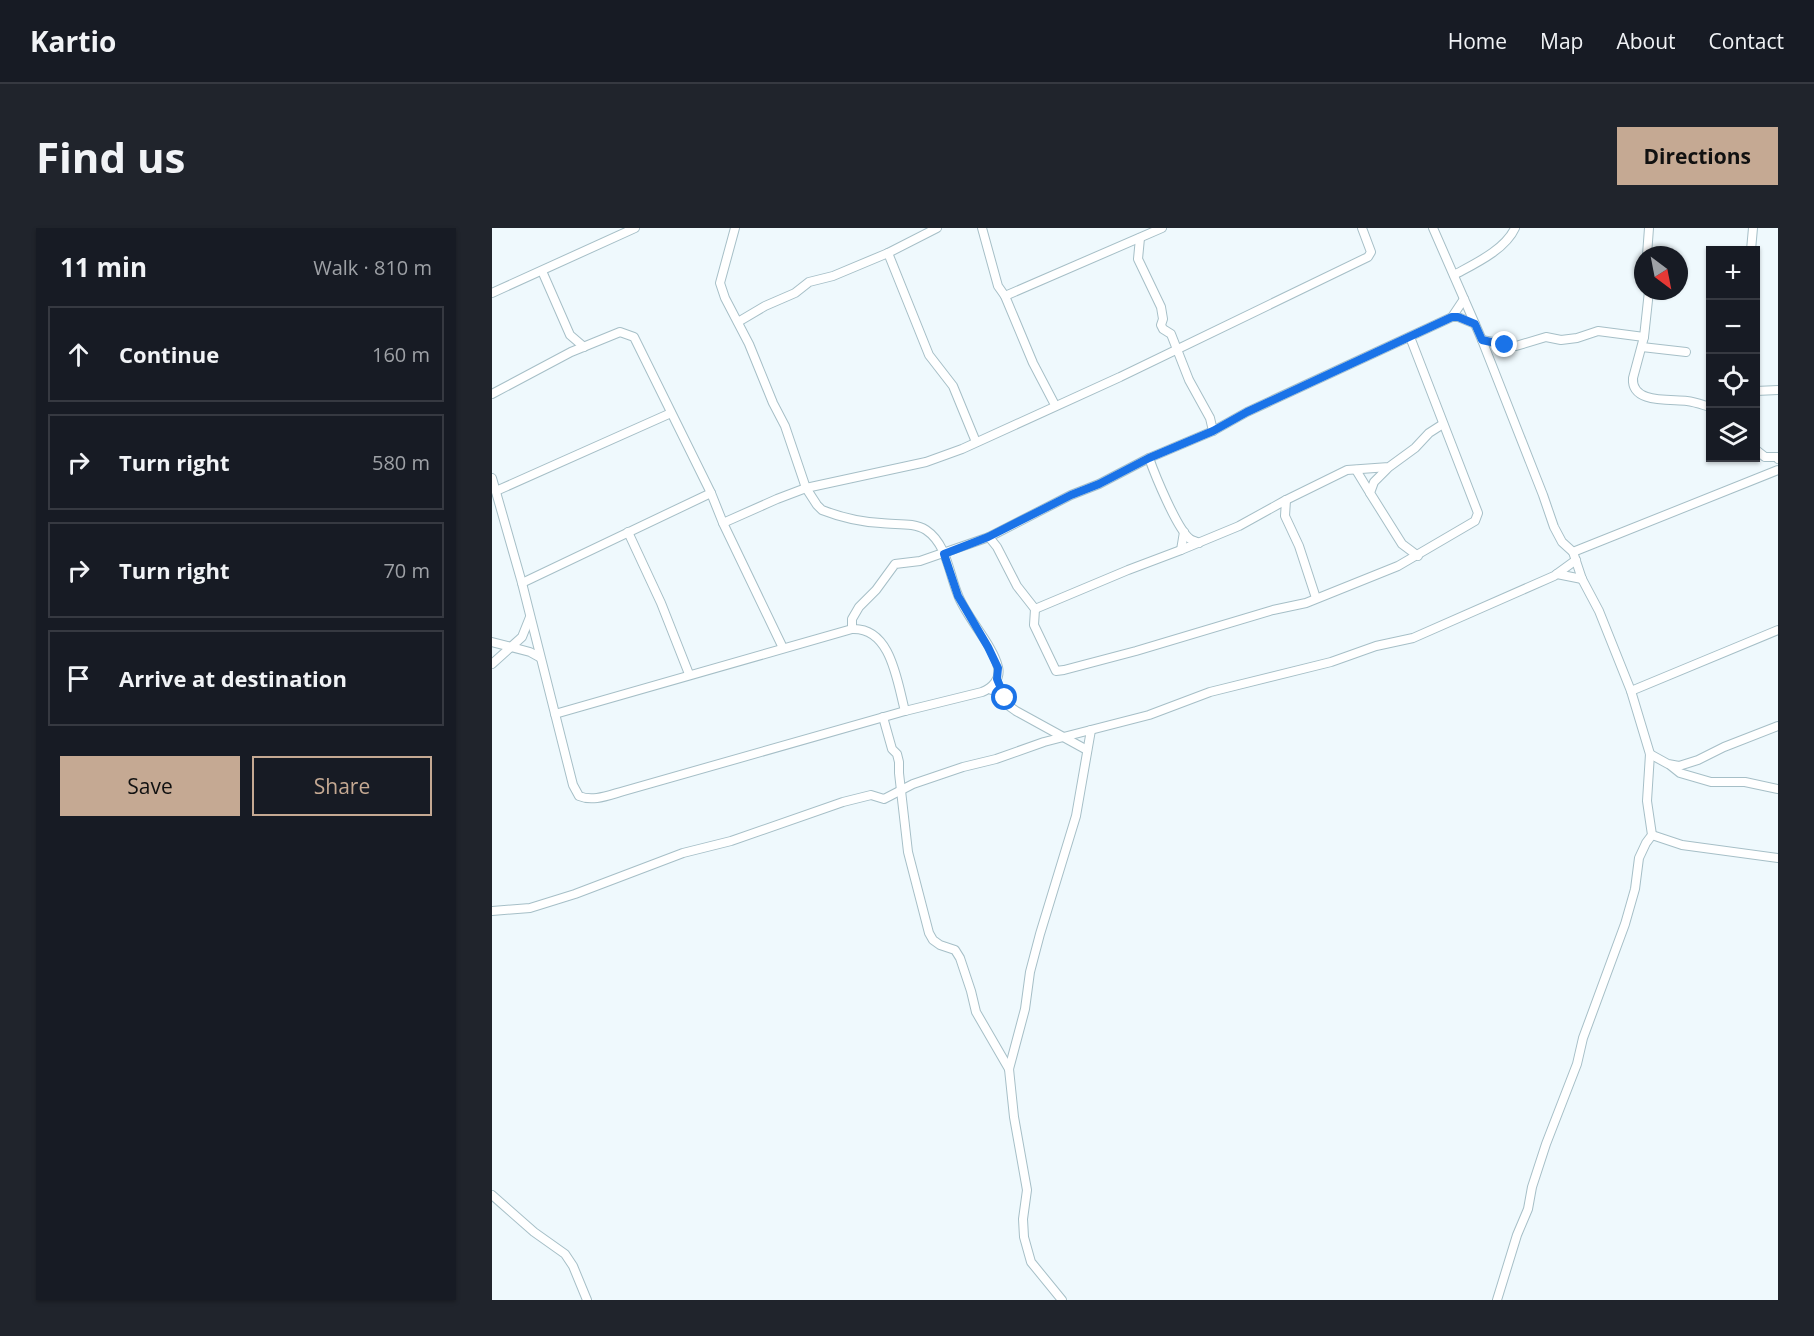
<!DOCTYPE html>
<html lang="en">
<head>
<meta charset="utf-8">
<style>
	:root { --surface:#171b24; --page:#20242c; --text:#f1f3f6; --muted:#9ea1a6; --line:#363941; --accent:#c5a993 }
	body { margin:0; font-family:"Open Sans",sans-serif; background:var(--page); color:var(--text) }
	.controls { position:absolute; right:18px; top:18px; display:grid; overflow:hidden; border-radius:0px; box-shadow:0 2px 4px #0004 }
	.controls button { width:54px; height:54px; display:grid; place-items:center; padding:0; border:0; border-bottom:2px solid var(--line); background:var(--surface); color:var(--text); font:30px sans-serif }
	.compass { position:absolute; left:1142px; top:18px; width:54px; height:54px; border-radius:50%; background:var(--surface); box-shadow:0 2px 4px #0004; rotate:148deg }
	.stop { position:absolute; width:18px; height:18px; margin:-14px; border:4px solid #1a73e8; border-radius:50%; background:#fff }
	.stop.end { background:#1a73e8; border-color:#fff; box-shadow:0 2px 6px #0008 }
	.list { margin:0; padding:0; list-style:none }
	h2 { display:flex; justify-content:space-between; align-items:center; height:78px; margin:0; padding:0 24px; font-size:26px }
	h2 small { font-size:20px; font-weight:400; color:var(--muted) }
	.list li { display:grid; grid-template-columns:39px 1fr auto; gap:18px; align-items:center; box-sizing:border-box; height:96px; margin:0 12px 12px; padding:0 12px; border:2px solid var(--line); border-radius:0px }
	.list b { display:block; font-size:22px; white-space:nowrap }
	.list em { font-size:20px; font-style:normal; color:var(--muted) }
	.actions { display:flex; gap:12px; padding:18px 24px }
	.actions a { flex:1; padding:14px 0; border:2px solid var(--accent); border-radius:0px; text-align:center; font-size:21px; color:var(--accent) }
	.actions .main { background:var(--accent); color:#111 }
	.icon { flex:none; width:33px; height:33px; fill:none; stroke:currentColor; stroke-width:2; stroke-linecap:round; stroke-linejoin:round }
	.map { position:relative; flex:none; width:1286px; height:1072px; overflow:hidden; border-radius:0px }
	header { display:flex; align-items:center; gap:36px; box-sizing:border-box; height:84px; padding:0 30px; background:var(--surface); border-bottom:2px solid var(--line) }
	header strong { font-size:28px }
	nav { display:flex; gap:33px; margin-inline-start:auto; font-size:21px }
	.intro { display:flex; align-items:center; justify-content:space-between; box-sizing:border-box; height:144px; padding:0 36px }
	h1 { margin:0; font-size:42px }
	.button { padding:15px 27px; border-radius:0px; background:var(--accent); color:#111; font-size:21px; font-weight:700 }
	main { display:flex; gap:36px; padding:0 36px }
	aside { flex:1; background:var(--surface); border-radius:0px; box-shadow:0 2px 4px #0004 }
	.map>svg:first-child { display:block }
</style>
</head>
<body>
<header>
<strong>Kartio</strong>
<nav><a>Home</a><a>Map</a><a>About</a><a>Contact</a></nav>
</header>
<div class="intro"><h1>Find us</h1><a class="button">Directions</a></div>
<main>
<aside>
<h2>11 min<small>Walk · 810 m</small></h2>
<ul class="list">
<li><svg class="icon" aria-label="ahead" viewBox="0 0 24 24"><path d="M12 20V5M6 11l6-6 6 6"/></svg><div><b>Continue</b></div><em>160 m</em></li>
<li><svg class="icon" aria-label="right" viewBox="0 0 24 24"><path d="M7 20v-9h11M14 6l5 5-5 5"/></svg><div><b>Turn right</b></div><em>580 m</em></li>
<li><svg class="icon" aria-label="right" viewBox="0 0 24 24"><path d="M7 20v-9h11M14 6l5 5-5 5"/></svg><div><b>Turn right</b></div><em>70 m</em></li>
<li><svg class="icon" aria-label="arrive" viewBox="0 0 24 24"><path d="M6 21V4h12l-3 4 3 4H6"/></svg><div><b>Arrive at destination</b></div></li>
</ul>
<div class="actions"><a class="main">Save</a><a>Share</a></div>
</aside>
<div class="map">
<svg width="1286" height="1072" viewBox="0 0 1286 1072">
	<rect width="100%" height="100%" fill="#eff9fd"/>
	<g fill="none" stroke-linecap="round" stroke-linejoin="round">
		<!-- minor casing -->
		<g stroke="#a6bfc7" stroke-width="10">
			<g id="minor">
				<path d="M490,0L506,58L513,68L541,135L563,177"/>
				<path d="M941,0L990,112L1051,267L1062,299L1070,314L1081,324L1286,242"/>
				<path d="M648,10L646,31L669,79L671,91L669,97L671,101L679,106L697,152L718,190L721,203"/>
				<path d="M1259,22L1261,0"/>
				<path d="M396,25L437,127L461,158L484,214"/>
				<path d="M1155,27L1157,0"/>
				<path d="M50,43L78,107L92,119"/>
				<path d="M962,47C982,36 1013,22 1023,0"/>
				<path d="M1157,63L1152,109L1141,150C1139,176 1178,171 1195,173C1203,174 1211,177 1218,179"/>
				<path d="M0,65L143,0"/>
				<path d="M513,68L670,0"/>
				<path d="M960,89H966L983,96"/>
				<path d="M246,94L273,78L303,65L317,54L341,48L396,25L445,0"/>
				<path d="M990,112L1024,118L1054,109L1069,112L1085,110L1106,103L1152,109"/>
				<path d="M1150,119L1194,124"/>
				<path d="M1264,163L1286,162"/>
				<path d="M0,166L79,124L128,104L142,109L219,265L231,295L291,420"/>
				<path d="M1264,222L1273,229H1285L1286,231"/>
				<path d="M657,230C663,247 685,301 698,311C701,313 704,313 707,315"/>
				<path d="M895,241L882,254L878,265L910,316L926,328"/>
				<path d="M864,242L878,265"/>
				<path d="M0,250L30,355L81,557L87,568C101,574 117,567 132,563L413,483L490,464C500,460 509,451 506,439C501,417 474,389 466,367C457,346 455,316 434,302C422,294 403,297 389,295C370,294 348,289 330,282L325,277L314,260L293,198L281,175L257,116L233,70L228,55L243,0"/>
				<path d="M4,263L179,185"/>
				<path d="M794,272L793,288L807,318L824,370"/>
				<path d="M231,295L285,271L314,260L434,234L470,221L628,149L876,29L879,24L870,0"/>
				<path d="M136,304L169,375L197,446"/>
				<path d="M692,304L689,322L747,298L794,272L855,242L897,239L923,220L937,205L951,196"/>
				<path d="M497,309L505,319L525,358L543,381L636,342L689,322"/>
				<path d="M1065,346L1090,351"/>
				<path d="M30,355L219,265"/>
				<path d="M543,381L542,397L564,443L572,442L644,423L781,382L814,375L906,338L983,293L986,285L918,109"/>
				<path d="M360,401V391L367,379L384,362L403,336L428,333L497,309L579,267L607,256L657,230L721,203L755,184L960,89L972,71"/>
				<path d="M0,414L38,424L47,429"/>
				<path d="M0,436L30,409L38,389"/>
				<path d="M497,461L511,466L517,478L524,483L595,522"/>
				<path d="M1139,463L1286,402"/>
				<path d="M63,486L360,401C399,399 405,453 413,483"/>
				<path d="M391,489L400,521L405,526L407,534V545L416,624L437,705L441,712L448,717L463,722L468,730L479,763L484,784L517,841"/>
				<path d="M1158,526L1176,536L1187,538L1206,532L1232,519L1286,498"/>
				<path d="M1178,537L1188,545L1219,554H1253L1286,561"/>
				<path d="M1160,607L1190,617L1286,630"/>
				<path d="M0,683L38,680L83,666L191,625L239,613L351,574L379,567L392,571L421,556L471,539L504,531L552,514L657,487L718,464L839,434L884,418L921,410L1062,348L1084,332"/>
				<path d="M0,967L42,1004L73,1026L81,1038L95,1072"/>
				<path d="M570,1072L539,1034L532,1009L531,991L535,962L522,889L517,841L533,781L538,744L548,706L584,588L599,502"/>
				<path d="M1005,1072L1025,1007L1036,981L1040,959L1054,916L1085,836L1091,810L1133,696L1143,661L1147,630L1154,615L1160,607L1155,573L1158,526L1139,463L1107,383L1090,351L1081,324"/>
			</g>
		</g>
		<!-- minor -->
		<use href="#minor" stroke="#fff" stroke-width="8"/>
	</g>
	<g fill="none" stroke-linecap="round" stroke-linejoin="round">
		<!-- route -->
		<path stroke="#1a73e8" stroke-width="8" d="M513,470L505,451L506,440L496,419L466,368L452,326L496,309L579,267L607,256L657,230L721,203L755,184L960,89H966L983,96L990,112L1013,117"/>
	</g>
</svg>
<div class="controls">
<button>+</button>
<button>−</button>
<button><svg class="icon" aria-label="locate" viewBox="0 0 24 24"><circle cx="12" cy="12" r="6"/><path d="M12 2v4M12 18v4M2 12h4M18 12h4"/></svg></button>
<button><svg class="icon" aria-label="layers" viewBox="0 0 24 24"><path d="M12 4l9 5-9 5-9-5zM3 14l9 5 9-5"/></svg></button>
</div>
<svg class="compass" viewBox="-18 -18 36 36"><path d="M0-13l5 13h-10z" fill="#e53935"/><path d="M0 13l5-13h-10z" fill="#9ea1a6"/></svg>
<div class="stop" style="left:513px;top:470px"></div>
<div class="stop end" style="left:1013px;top:117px"></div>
</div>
</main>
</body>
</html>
